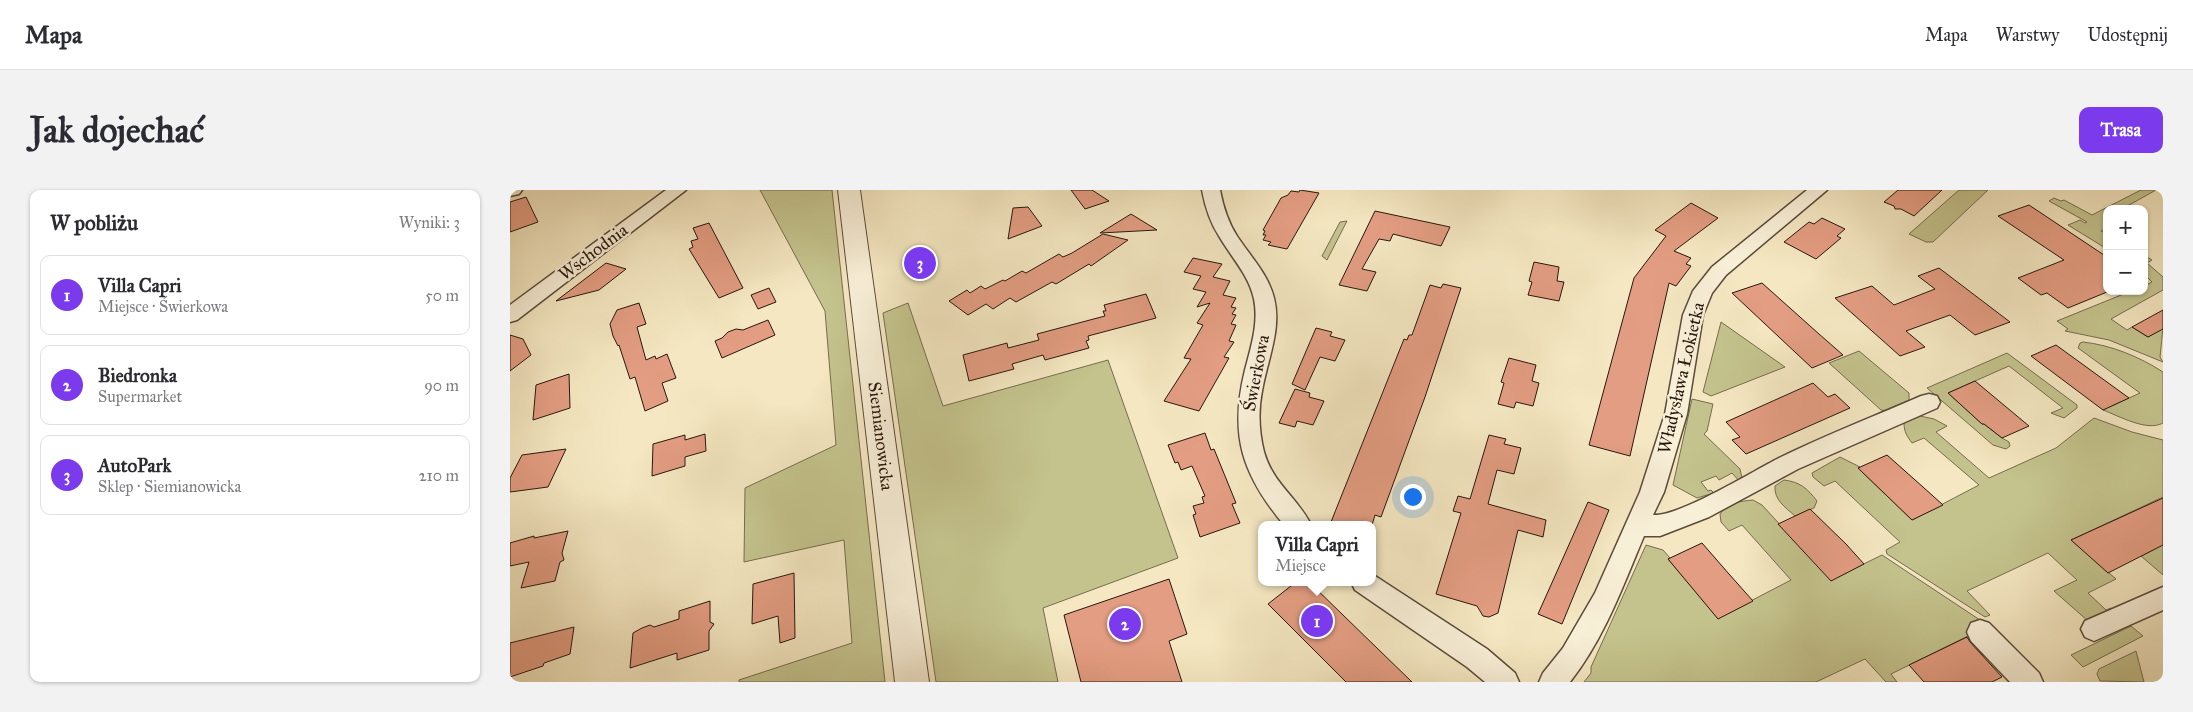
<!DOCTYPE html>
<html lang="pl">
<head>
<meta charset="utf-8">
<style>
	:root { --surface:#fff; --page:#f2f2f3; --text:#2b2b33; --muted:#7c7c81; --line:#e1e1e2; --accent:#7c3aed }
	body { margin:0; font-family:"IM FELL Great Primer",serif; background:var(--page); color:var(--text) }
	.controls { position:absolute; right:15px; top:15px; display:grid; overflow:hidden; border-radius:10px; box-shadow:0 1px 4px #0004 }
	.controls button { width:45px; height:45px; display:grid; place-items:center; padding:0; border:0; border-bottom:1px solid var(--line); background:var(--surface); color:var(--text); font:25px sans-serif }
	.you { position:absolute; left:902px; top:306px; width:18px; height:18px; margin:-12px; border:4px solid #fff; border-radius:50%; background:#1a73e8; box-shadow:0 0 0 8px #1a73e833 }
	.badge { display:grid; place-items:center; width:32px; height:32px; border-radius:50%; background:var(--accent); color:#fff; font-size:16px; font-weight:700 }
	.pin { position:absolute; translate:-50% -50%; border:2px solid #fff; box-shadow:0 1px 5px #0006 }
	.popup { position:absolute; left:748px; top:331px; width:118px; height:65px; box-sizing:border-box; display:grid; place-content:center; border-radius:10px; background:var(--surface); filter:drop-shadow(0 1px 4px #0005); font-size:16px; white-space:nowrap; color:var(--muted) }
	.popup b { font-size:19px; color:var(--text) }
	.popup::after { content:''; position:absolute; left:50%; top:100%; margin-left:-10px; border:10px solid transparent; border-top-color:var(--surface) }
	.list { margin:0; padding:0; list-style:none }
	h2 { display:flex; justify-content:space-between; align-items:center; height:65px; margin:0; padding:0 20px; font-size:21px }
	h2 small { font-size:16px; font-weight:400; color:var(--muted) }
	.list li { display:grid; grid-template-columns:32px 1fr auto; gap:15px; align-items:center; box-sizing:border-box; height:80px; margin:0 10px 10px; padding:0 10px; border:1px solid var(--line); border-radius:10px }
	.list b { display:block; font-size:19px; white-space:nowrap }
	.list p { margin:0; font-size:16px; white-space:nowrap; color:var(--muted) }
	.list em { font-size:16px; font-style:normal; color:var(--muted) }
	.map { position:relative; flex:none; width:1653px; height:492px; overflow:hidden; border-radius:10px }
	header { display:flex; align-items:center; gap:30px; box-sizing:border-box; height:70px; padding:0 25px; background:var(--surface); border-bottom:1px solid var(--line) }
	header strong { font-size:24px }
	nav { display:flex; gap:28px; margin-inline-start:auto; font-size:18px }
	.intro { display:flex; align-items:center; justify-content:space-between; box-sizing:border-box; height:120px; padding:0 30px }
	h1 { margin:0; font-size:35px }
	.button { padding:12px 22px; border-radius:10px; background:var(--accent); color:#fff; font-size:18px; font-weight:700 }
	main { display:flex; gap:30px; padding:0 30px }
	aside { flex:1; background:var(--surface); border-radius:10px; box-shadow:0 1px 4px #0004 }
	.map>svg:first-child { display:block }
</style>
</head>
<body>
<header>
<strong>Mapa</strong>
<nav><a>Mapa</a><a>Warstwy</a><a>Udostępnij</a></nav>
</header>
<div class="intro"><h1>Jak dojechać</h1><a class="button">Trasa</a></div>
<main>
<aside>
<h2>W pobliżu<small>Wyniki: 3</small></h2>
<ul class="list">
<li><span class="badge">1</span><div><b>Villa Capri</b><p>Miejsce · Świerkowa</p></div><em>50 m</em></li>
<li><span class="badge">2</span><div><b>Biedronka</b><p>Supermarket</p></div><em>90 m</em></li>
<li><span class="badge">3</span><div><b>AutoPark</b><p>Sklep · Siemianowicka</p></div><em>210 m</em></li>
</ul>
</aside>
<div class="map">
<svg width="1653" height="492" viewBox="0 0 1653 492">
	<rect width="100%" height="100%" fill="#f4e7c1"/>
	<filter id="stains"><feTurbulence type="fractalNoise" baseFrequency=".004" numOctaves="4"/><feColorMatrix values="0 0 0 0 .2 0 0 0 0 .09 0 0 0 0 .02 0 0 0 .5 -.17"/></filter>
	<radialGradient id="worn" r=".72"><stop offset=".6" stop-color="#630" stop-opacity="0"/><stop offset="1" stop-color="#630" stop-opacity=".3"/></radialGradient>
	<!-- green -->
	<g fill="#c4c38d" stroke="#766d4e">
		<path d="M250,0H322L375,492H229V490L342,453L334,350L234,372L235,298L326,255L315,121Z"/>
		<path d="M1449,0H1478L1423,52H1416L1399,44Z"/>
		<path d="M1631,0H1646L1612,19H1597V37L1591,41L1597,44V59L1558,35L1570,30L1575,33L1577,32L1539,11L1544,8L1551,11L1554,10L1582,25Z"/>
		<path d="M837,31L817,70L812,66L830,32Z"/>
		<path d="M1634,65L1642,70L1637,73L1653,87V100L1601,129L1617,140L1622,137L1638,147L1653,138L1650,167L1653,172L1599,150L1555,141L1558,139L1547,131L1621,101H1634V96L1642,92L1634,84Z"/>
		<path d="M398,113L433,216L598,170L668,368L533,418L548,492H426L373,123Z"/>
		<path d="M1211,132L1275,177L1201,206L1193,202Z"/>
		<path d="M1573,152C1601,155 1630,167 1653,182V233C1637,242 1609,226 1593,220L1630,203L1568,158L1570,153Z"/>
		<path d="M1349,161L1399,203V212L1380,221L1371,220L1319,173Z"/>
		<path d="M1497,163L1567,215V218L1554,228L1541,223L1553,218L1499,176L1438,203L1472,234H1474L1492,248L1499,252L1500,256L1496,259L1483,255L1417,198Z"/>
		<path d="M1182,209L1203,214L1197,241L1194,244L1230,279L1232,288L1230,292L1222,283L1209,290L1206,286L1191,292L1198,301L1201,300L1204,303L1187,308L1163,295Z"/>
		<path d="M1410,226L1424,229L1437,236L1426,242L1479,288L1546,258L1584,228L1622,242L1653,250V307L1561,350L1606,389L1578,403L1596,420L1601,418L1606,423L1578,431L1544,401L1567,390L1538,363L1457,401L1480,425L1475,427L1377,364L1376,360L1390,352L1325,291L1314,296L1303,287L1302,283L1330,267L1350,277L1348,278L1402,330L1469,295L1414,248L1402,253C1397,246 1394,242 1394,233Z"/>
		<path d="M1274,290C1290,292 1297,298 1307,311L1304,318L1285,326C1275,317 1264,310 1265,296Z"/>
		<path d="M1243,310L1252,315L1321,390L1372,365L1482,438L1460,445L1381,484L1387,492H1376L1355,469L1306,492H1074L1081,483V477L1136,355L1153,360L1160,368L1158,369L1208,428L1281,390L1232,335L1219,341L1211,332L1210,324C1217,313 1231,311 1243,310Z"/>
		<path d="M1653,351V385L1631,366L1645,359Z"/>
		<path d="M1621,436L1633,446L1573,477L1561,465Z"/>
		<path d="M1626,461L1634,492L1590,491L1587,484L1589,479Z"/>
	</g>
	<!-- building -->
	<g fill="#e39d82" stroke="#28170e">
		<path d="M561,0H582L599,11L575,19Z"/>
		<path d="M790,0L809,3L777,59L758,55L761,52L753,50L756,45H753L755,41L753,40L771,8L778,5L781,1L789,2Z"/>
		<path d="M1388,0H1432L1404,26L1391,19H1385L1384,16L1374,12Z"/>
		<path d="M16,7L28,32L0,42V12Z"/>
		<path d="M1181,13L1208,28L1164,61L1181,68L1176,74L1181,76L1166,96L1159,93L1120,266L1079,255L1124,88L1156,46L1145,40Z"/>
		<path d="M1519,15L1597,67V102L1558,118L1537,103L1531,105L1508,88L1554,70L1488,26Z"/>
		<path d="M518,17L532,36L498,49L503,18Z"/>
		<path d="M865,21L940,37L931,56L883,44L880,51L869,49L852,79L866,82L857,101L829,95Z"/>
		<path d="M621,24L647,40L590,43Z"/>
		<path d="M1312,28L1335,39L1327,46L1331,48L1306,69L1274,52L1299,32L1304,34Z"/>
		<path d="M199,33L233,98L209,108L179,59L183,57L181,51L188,49L183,38Z"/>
		<path d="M593,44L618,50L581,76L579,74L546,94L542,92L506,112L500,108L483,119L476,114L458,125L439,111L457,100L460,103L471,96L475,99L493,90L495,91L512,81L516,83L549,64L553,67L562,63Z"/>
		<path d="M683,68L712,74L703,87L720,91L713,105L726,108L721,117L726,118L722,124L726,125L721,134L726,135L719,151L724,152L714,167L719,168L689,221L654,211L681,169L674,168L693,135L687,133L700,113L687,117L696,102L683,99L691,86L674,82Z"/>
		<path d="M1024,72L1049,77L1047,91L1054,92L1049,111L1018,105L1022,92L1019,91Z"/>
		<path d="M96,73L116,79L89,100L46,111Z"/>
		<path d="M1429,78L1500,132L1465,145L1440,125L1396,141L1415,157L1390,166L1325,108L1362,96L1384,115L1425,99L1408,86Z"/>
		<path d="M1252,93L1309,144L1333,165L1302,178L1222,103Z"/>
		<path d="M933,94L951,98L915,207L871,327L865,325L862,335H833L821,332L894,149L897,150L899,145H902L920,95L931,98Z"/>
		<path d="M259,98L266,112L248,119L241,105Z"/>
		<path d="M636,104L646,128L578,146L579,150L576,151L579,158L535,170L533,165L502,174L504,179L459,191L453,165L497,153L498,158L529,150L527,144L595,126L593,121H596L594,115Z"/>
		<path d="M129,113L136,134L127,137L136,170L145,166L146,169L157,164L166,188L152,193L158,211L135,221L125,187L120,189L109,155L108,156L103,146L100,134L107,120Z"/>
		<path d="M1653,120V139L1638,147L1622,137Z"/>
		<path d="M258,130L265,145L212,168L205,151L212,148L218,142L226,139L233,140Z"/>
		<path d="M806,138L822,142L820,146L835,150L825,171L810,167L795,200L782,194Z"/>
		<path d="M0,145L13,149L21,165L0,181Z"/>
		<path d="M1546,155L1619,208L1593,220L1521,166Z"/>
		<path d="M999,168L1026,175L1022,191L1029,193L1023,216L1006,212L1004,218L988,214L994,193L991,192Z"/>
		<path d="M59,184L60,218L23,230L26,195Z"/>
		<path d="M1465,191L1519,236L1492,248L1474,234H1472L1438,203Z"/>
		<path d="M1303,193L1318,207L1325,204L1340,218L1236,264L1222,250L1230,247L1216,232Z"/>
		<path d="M785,199L800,203L799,207L814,211L803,235L787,231L785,237L769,233Z"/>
		<path d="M695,243L701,260L704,259L726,313L722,314L730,333L690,347L683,325L686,324L683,316L694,313L692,307L695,306L682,276L671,280L668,272L665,273L658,255Z"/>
		<path d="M195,244L196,261L175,267V276L142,286L143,254L175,245V250Z"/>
		<path d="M979,245L996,249L994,254L1011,258L1004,284L987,280L978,314L1036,330L1033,347L1008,340L988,423L979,427L973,426L967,416L926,404L951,323L943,321L948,306L960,309Z"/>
		<path d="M56,259L38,297L0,302V288L12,265Z"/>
		<path d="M1377,265L1413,297L1433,315L1402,330L1348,278Z"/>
		<path d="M1653,308V355L1598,383L1561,350Z"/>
		<path d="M1078,312L1099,320L1052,434L1028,424Z"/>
		<path d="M1300,319L1336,354L1354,374L1321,391L1268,334Z"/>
		<path d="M58,341L52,363L54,370L50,372L45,391L11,398L19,372L0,376V353L24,346V348Z"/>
		<path d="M1192,353L1219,384L1243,411L1208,429L1158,369Z"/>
		<path d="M284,383L285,448L270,453L268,426L242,434L243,394Z"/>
		<path d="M659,389L677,444L659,451L672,492H571L554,425Z"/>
		<path d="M786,392H799L902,492H836L758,414Z"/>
		<path d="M200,411V432L204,434L199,441V460L167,470V463L120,478L123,443L132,438L140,435L144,437L169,429V421Z"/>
		<path d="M64,437L60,464L34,473L33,476L0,487V453Z"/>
		<path d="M1457,447L1460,452L1492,487L1482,492H1414L1399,475Z"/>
	</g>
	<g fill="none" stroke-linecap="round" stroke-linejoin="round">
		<!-- minor casing -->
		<g stroke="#5b4b3b" stroke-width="3">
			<g id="minor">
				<path d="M0,0H12L9,4L0,6Z"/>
				<path d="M156,0H176L7,130L0,132V115Z"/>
				<path d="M692,0H710C713,16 718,32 727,46C740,66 758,84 764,108C772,139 757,171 752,201C748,221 749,242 754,262C763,294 788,308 801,335H774C732,284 719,245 735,180C741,157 749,133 744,109C739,85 721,67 709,46C700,32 695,16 692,0Z"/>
				<path d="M1297,0H1317L1216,85L1202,103L1193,125L1177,224L1154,302L1143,325C1169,327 1243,281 1271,267C1316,245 1365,226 1411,206L1419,204L1427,206L1430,212L1427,218L1288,279L1199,327L1150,346H1134C1113,396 1094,449 1060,492H1029L1033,483L1053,458L1085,403L1130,302L1155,224L1173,125L1183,101L1202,77Z"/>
				<path d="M862,384L977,459L1005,483L1009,492H975L957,477L845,400L841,392H862Z"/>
				<path d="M1653,397V420L1584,451L1575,447L1571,439L1575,431Z"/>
				<path d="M1470,430L1479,433L1529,483L1533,492H1500L1461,451L1457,442L1461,433Z"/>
			</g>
		</g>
		<!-- tertiary casing -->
		<g stroke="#5b4b3b" stroke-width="2">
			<path id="tertiary" d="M328,0H350L419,492H385Z"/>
		</g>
		<!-- minor -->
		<use href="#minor" fill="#f8efd7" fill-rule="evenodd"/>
		<!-- tertiary -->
		<use href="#tertiary" fill="#f8efd7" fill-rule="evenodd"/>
	</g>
	<g text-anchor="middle" stroke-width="5" stroke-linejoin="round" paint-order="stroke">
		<!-- street labels -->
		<g font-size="18" fill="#28170e" stroke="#f8efd7">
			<text transform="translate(83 62) rotate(-37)" y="6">Wschodnia</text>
			<text transform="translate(746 183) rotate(-79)" y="6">Świerkowa</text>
			<text transform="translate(1171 188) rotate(-77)" y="6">Władysława Łokietka</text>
			<text transform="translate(371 246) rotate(83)" y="6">Siemianowicka</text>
		</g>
	</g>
	<rect width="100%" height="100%" filter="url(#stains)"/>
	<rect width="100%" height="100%" fill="url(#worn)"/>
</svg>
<div class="controls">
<button>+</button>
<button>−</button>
</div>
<div class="you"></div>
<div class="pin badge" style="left:807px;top:431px">1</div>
<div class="popup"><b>Villa Capri</b>Miejsce</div>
<div class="pin badge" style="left:615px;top:434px">2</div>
<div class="pin badge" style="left:410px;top:73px">3</div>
</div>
</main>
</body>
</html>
